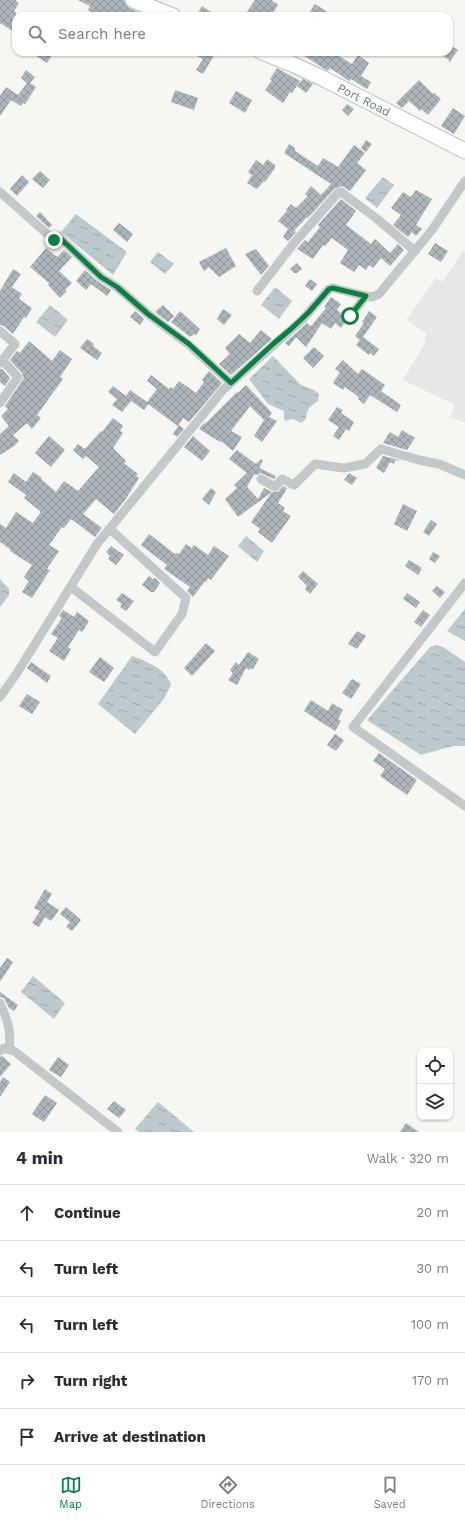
<!DOCTYPE html>
<html lang="en">
<head>
<meta charset="utf-8">
<style>
	:root { --surface:#fff; --page:#f7f7f7; --text:#2b2b33; --muted:#7c7c81; --line:#e1e1e2; --accent:#0b8043 }
	body { margin:0; font-family:"Work Sans",sans-serif; background:var(--page); color:var(--text) }
	.controls { position:absolute; right:12px; bottom:12px; display:grid; overflow:hidden; border-radius:8px; box-shadow:0 1px 3px #0004 }
	.controls button { width:36px; height:36px; display:grid; place-items:center; padding:0; border:0; border-bottom:1px solid var(--line); background:var(--surface); color:var(--text); font:20px sans-serif }
	.stop { position:absolute; width:12px; height:12px; margin:-9px; border:3px solid #0b8043; border-radius:50%; background:#fff }
	.stop.end { background:#0b8043; border-color:#fff; box-shadow:0 1px 4px #0008 }
	.list { margin:0; padding:0; list-style:none }
	h2 { display:flex; justify-content:space-between; align-items:center; height:52px; margin:0; padding:0 16px; font-size:17px }
	h2 small { font-size:13px; font-weight:400; color:var(--muted) }
	.list li { display:grid; grid-template-columns:26px 1fr auto; gap:12px; align-items:center; box-sizing:border-box; height:56px; padding:0 16px; border-top:1px solid var(--line) }
	.list b { display:block; font-size:15px; white-space:nowrap }
	.list em { font-size:13px; font-style:normal; color:var(--muted) }
	.icon { flex:none; width:22px; height:22px; fill:none; stroke:currentColor; stroke-width:2; stroke-linecap:round; stroke-linejoin:round }
	.map { position:relative; flex:none; width:465px; height:1132px; overflow:hidden }
	.search { position:absolute; background:var(--surface); box-shadow:0 1px 3px #0004; left:12px; right:12px; top:12px; height:44px; display:flex; align-items:center; gap:10px; box-sizing:border-box; padding:0 14px; border-radius:12px; color:var(--muted); font-size:15px }
	.sheet { height:332px; background:var(--surface) }
	nav { display:flex; justify-content:space-around; align-items:center; box-sizing:border-box; height:56px; border-top:1px solid var(--line); background:var(--surface); font-size:11px; color:var(--muted) }
	nav a { display:grid; justify-items:center; gap:2px }
	nav .on { color:var(--accent) }
	.map>svg:first-child { display:block }
</style>
</head>
<body>
<div class="map">
<svg width="465" height="1132" viewBox="0 0 465 1132">
	<defs>
		<pattern id="water-ripples" width="26" height="14" patternUnits="userSpaceOnUse"><rect width="26" height="14" fill="#bcc9cd"/><path d="M2 4q2-2 4 0t4 0M15 11q2-2 4 0t4 0" fill="none" stroke="#9ca8ac"/></pattern>
		<pattern id="building-cross-hatch" width="8" height="8" patternUnits="userSpaceOnUse"><rect width="8" height="8" fill="#acb5ba"/><path d="M0 0l8 8M0 8l8-8" fill="none" stroke="#90989d"/></pattern>
	</defs>
	<rect width="100%" height="100%" fill="#f6f6f2"/>
	<!-- built -->
	<path fill="#e7e8e6" d="M463,250L465,251V423L450,417L455,405L403,380L425,343L426,333L406,320L436,278L443,282Z"/>
	<!-- water -->
	<g fill="url(#water-ripples)">
		<path d="M383,177L394,185L377,208L365,198Z"/>
		<path d="M76,214L127,252L113,275L61,232Z"/>
		<path d="M158,252L174,264L165,274L150,262Z"/>
		<path d="M275,287L292,301L279,319L261,305Z"/>
		<path d="M50,305L68,320L55,337L36,322Z"/>
		<path d="M273,356L301,385L314,390L319,394L318,401C310,406 306,410 306,419L301,423L293,419L285,421L284,417V411L268,404L249,379Z"/>
		<path d="M246,536L264,551L257,562L238,546Z"/>
		<path d="M0,579L9,589V595L0,607Z"/>
		<path d="M465,609V641L447,631Z"/>
		<path d="M437,645L443,647L465,662V746H453L421,755L367,720L430,647Z"/>
		<path d="M132,656C147,661 167,670 171,685L163,700L135,734L98,704Z"/>
		<path d="M33,976L65,1003L54,1019L21,992Z"/>
		<path d="M158,1102L194,1132H139L135,1129Z"/>
	</g>
	<!-- building -->
	<g fill="url(#building-cross-hatch)">
		<path d="M0,0H15L19,3L14,11L16,12V33L0,23Z"/>
		<path d="M78,0H124L126,5L129,8L145,15V16H140L131,12L128,16H97L88,10L90,6Z"/>
		<path d="M255,0H271L278,5L271,16L264,12L262,16H244Z"/>
		<path d="M315,4L326,11L323,16H307Z"/>
		<path d="M202,6L217,16H202L198,13Z"/>
		<path d="M449,44L458,50L449,63V60L437,52H449Z"/>
		<path d="M30,52H47L52,55L47,63Z"/>
		<path d="M189,52H216L203,74L196,70L203,59Z"/>
		<path d="M298,52H342L339,56L352,64L358,55L369,63L361,76L371,82L367,89L351,79L349,81L330,68L328,71Z"/>
		<path d="M277,68L300,81L292,93L290,92L283,103L265,90L272,80L270,79Z"/>
		<path d="M26,70L35,77L30,83L36,87L25,104L23,103L21,106L11,100L0,116V96L6,87L18,95L27,83L21,78Z"/>
		<path d="M303,79L313,84L306,93L297,86Z"/>
		<path d="M419,80L433,94L434,93L441,99L428,115L421,109L420,111L409,101L402,108L396,103Z"/>
		<path d="M175,90L198,98L194,110L171,102Z"/>
		<path d="M236,91L252,100L245,113L229,103Z"/>
		<path d="M347,104L354,109L348,116L342,110Z"/>
		<path d="M453,108L465,116L454,134L441,126Z"/>
		<path d="M366,140L372,144L366,152L361,148Z"/>
		<path d="M289,144L295,148V151L318,166L323,158L338,167L354,145L365,153L357,163L366,170L350,191L342,186L334,189L308,218L307,217L294,231L296,232L288,241L283,237L288,229L278,221L287,211L286,210L291,204L296,208L308,196L305,194L311,186L321,195L331,184L284,153Z"/>
		<path d="M267,159L275,165V168L265,182L264,181L257,189L247,183L252,175L248,172L256,160L263,165Z"/>
		<path d="M40,171L50,180L43,188L32,179Z"/>
		<path d="M22,175L29,182L17,196L10,189Z"/>
		<path d="M416,190L432,199L416,225L422,229L416,236L412,232L408,237L393,225L401,215L391,208L403,192L411,197Z"/>
		<path d="M341,199L356,211L346,225L371,244L375,239L390,253L398,244L404,250L390,266L381,258L373,268L369,265L366,270L359,265L354,272L340,263L348,250L332,238L325,246L323,245L313,259L297,249L305,240L308,242L320,227L318,225Z"/>
		<path d="M40,212L52,225L49,228L36,216Z"/>
		<path d="M119,223L133,234L127,242L113,230Z"/>
		<path d="M435,243L448,251L441,262L428,254Z"/>
		<path d="M46,248L57,257L64,250L72,257L59,271L72,283L65,290L67,291L60,298L48,285L49,283L30,267Z"/>
		<path d="M226,248L236,266L219,277L209,267L204,271L199,262Z"/>
		<path d="M256,249L269,266L261,275L245,254Z"/>
		<path d="M297,263L302,269L297,273H294L290,269Z"/>
		<path d="M13,269L21,274L12,287L22,294L19,299L32,308L26,318L24,317L13,334L4,326L0,325V291Z"/>
		<path d="M85,270L97,281L111,290L107,296L91,284L86,290L76,281Z"/>
		<path d="M310,279L317,284L312,291L305,286Z"/>
		<path d="M331,297L341,304L337,310L341,313L340,314L346,321L341,328L335,323L331,329L322,323L306,347L296,337L289,346L285,343L307,323L310,326L312,325L326,308L324,307Z"/>
		<path d="M163,305L174,316L168,322L155,312Z"/>
		<path d="M223,309L232,315L224,325L217,319Z"/>
		<path d="M135,311L144,319L140,325L130,317Z"/>
		<path d="M180,311L200,329L196,335L194,334L190,337L171,322Z"/>
		<path d="M369,311L377,317L363,337L379,349L374,356L370,353L369,355L356,345L360,340L355,336L364,323L362,322Z"/>
		<path d="M261,330L272,339L231,375L219,364L230,354L225,348L239,334L250,343Z"/>
		<path d="M87,339L94,344L93,346L102,353L97,360L80,348Z"/>
		<path d="M29,341L52,361L60,350L72,359L60,377L63,379L37,415L41,418L32,429L27,423L13,435L19,441L14,446L0,455V434L9,426L1,416L8,409L5,406L24,378L22,373L10,360L17,351L20,353Z"/>
		<path d="M314,347L324,356L313,368L303,358Z"/>
		<path d="M343,360L358,374L362,369L385,385L381,391L401,405L397,412L370,395L364,404L358,399L359,397L345,387L343,390L333,383L340,372L335,369Z"/>
		<path d="M0,369H2L10,378L5,386L0,382Z"/>
		<path d="M209,371L222,383L189,422L183,418L178,426L148,404L144,410L131,401L122,412L112,405L117,399L108,392L113,386L126,396L130,390L147,402L157,389L147,381L151,375L169,389L171,387L173,389L179,381L196,393L204,382L202,380Z"/>
		<path d="M246,385L272,413L269,417L277,421L262,442L254,436L264,420L250,406L231,431L242,437L233,451L221,441L220,442L199,429L204,423L205,424L237,392L238,393Z"/>
		<path d="M337,407L343,410L341,413L354,422L349,431L346,429L339,440L333,436L339,427L328,420Z"/>
		<path d="M113,418L123,426L120,431L123,433L113,448L126,461L124,463L138,474L136,476L139,478L125,500L114,514L96,499L83,514L102,528L95,537L71,519L64,528L62,527L49,545L59,551L47,569L50,570L32,598L22,592L29,581L24,577L32,565L10,551L11,550L0,542V524L6,528L16,512L33,523L41,512L24,498L26,495L8,482L14,473L26,482L33,472L42,478L41,479L56,492L64,481L78,491L99,467L86,456L83,459L73,450L78,444L85,449L101,431L102,432Z"/>
		<path d="M179,425L184,429L177,437L173,434Z"/>
		<path d="M402,430L415,438L407,450L383,443L390,432L398,437Z"/>
		<path d="M49,436L65,450L51,467L35,453Z"/>
		<path d="M193,436L210,451L202,461L184,447Z"/>
		<path d="M237,450L256,464L261,459L263,461L259,468L276,476L274,479L261,473L256,475L254,474L247,487L258,499L264,488L272,492L238,517L225,499L237,488L234,485L247,473L229,459Z"/>
		<path d="M383,456L403,461L395,460L394,464L390,462L384,473L376,468Z"/>
		<path d="M349,473L357,478L352,485L344,480Z"/>
		<path d="M283,486L287,488L278,503L285,508L283,511L291,516L272,543L258,532L260,529L251,522L272,492H278Z"/>
		<path d="M211,488L216,492L209,505L202,499Z"/>
		<path d="M403,504L417,511L407,531L394,524Z"/>
		<path d="M431,520L437,524L429,536L423,532Z"/>
		<path d="M149,534L175,554L176,553L179,554L186,544L192,548L194,545L208,555L214,546L229,556L211,580L208,578L206,582L205,581L193,597L187,591L190,587L164,569L167,565L141,545Z"/>
		<path d="M111,546L124,555L116,565L108,559L110,556L106,552Z"/>
		<path d="M433,552L440,556L435,563L429,559Z"/>
		<path d="M409,560L422,568L418,575L405,566Z"/>
		<path d="M303,571L318,584L310,594L305,589L307,586L298,577Z"/>
		<path d="M149,576L153,579L155,578L160,583L154,592H151L142,585Z"/>
		<path d="M437,586L445,592L440,598L432,591Z"/>
		<path d="M122,593L134,601L126,611L120,607L122,604L116,600Z"/>
		<path d="M407,593L420,602L416,608L403,599Z"/>
		<path d="M63,610L74,617L77,612L89,621L82,632L79,630L68,647L71,649L64,661L49,651L58,638L51,634L62,618L59,616Z"/>
		<path d="M423,610L430,615L421,627L414,622Z"/>
		<path d="M357,631L366,636L357,649L348,644Z"/>
		<path d="M206,643L215,651L192,676L184,668Z"/>
		<path d="M248,652L259,659L253,669L251,668L249,670L246,668L237,685L228,680L233,673L230,670L236,662L239,665Z"/>
		<path d="M100,657L114,668L104,682L89,672Z"/>
		<path d="M31,662L51,676L47,683L27,668Z"/>
		<path d="M352,679L361,684L351,699L342,693Z"/>
		<path d="M27,694L40,702L32,714L19,706Z"/>
		<path d="M311,700L328,711L332,703L343,710L338,719L341,721L335,731L304,711Z"/>
		<path d="M335,734L344,740L336,751L327,745Z"/>
		<path d="M379,753L417,780L407,795L380,776L385,769L373,761Z"/>
		<path d="M45,889L52,894L47,902L59,910L51,921L45,917L39,927L32,923L40,911L34,908Z"/>
		<path d="M66,907L81,920L72,931L66,927L70,922L60,914Z"/>
		<path d="M7,958L13,962L0,982V968Z"/>
		<path d="M0,992L18,1005L14,1011L9,1008L4,998L0,997Z"/>
		<path d="M2,1056L11,1064L0,1077V1057Z"/>
		<path d="M58,1057L69,1065L61,1077L49,1070Z"/>
		<path d="M3,1077L10,1082L0,1097V1082Z"/>
		<path d="M45,1095L57,1103L44,1122L32,1114Z"/>
		<path d="M114,1101L126,1110L119,1118L107,1109Z"/>
		<path d="M406,1123L419,1132H400Z"/>
	</g>
	<g fill="none" stroke-linecap="round" stroke-linejoin="round">
		<!-- trunk casing -->
		<g stroke="#b7bbbe" stroke-width="17">
			<g id="trunk">
				<path d="M133,0L173,16"/>
				<path d="M262,52L294,65L322,78L465,151"/>
			</g>
		</g>
		<!-- minor -->
		<g stroke="#c3c8cb" stroke-width="9">
			<path d="M0,192L54,240L58,236L101,277L117,287L148,314L189,345L231,383"/>
			<path d="M257,291L294,243L338,193L341,192L376,218L415,251"/>
			<path d="M350,316L366,296L372,297L379,294L432,230L465,181"/>
			<path d="M0,331L15,344L0,363"/>
			<path d="M0,403L18,377L2,360"/>
			<path d="M261,479L275,487L282,479L294,485L315,464L344,468L365,464L381,449L419,460L439,464L465,475"/>
			<path d="M465,583L353,727L465,806"/>
			<path d="M71,587L155,652L182,614L186,598L110,529"/>
			<path d="M0,697L17,673L97,544L223,390L302,320L329,289L333,288L366,296"/>
			<path d="M0,1003C7,1019 12,1032 9,1050"/>
			<path d="M0,1051L4,1048L14,1051L118,1132"/>
		</g>
		<!-- trunk -->
		<use href="#trunk" stroke="#fff" stroke-width="15"/>
	</g>
	<g fill="none" stroke-linecap="round" stroke-linejoin="round">
		<!-- route -->
		<path stroke="#0b8043" stroke-width="5" d="M54,240L58,236L101,277L117,287L148,314L189,344L231,383L273,344L291,329L309,312L329,289L333,288L366,296L350,316"/>
	</g>
	<g text-anchor="middle" stroke-width="4" stroke-linejoin="round" paint-order="stroke">
		<!-- street labels -->
		<g font-size="12" fill="#637886" stroke="#fff">
			<text transform="translate(364 100) rotate(27)" y="4">Port Road</text>
		</g>
	</g>
</svg>
<div class="controls">
<button><svg class="icon" aria-label="locate" viewBox="0 0 24 24"><circle cx="12" cy="12" r="6"/><path d="M12 2v4M12 18v4M2 12h4M18 12h4"/></svg></button>
<button><svg class="icon" aria-label="layers" viewBox="0 0 24 24"><path d="M12 4l9 5-9 5-9-5zM3 14l9 5 9-5"/></svg></button>
</div>
<div class="stop" style="left:350px;top:316px"></div>
<div class="stop end" style="left:54px;top:240px"></div>
<div class="search"><svg class="icon" aria-label="search" viewBox="0 0 24 24"><circle cx="10" cy="10" r="6"/><path d="M15 15l6 6"/></svg>Search here</div>
</div>
<section class="sheet">
<h2>4 min<small>Walk · 320 m</small></h2>
<ul class="list">
<li><svg class="icon" aria-label="ahead" viewBox="0 0 24 24"><path d="M12 20V5M6 11l6-6 6 6"/></svg><div><b>Continue</b></div><em>20 m</em></li>
<li><svg class="icon" aria-label="left" viewBox="0 0 24 24"><path d="M17 20v-9H6M10 6l-5 5 5 5"/></svg><div><b>Turn left</b></div><em>30 m</em></li>
<li><svg class="icon" aria-label="left" viewBox="0 0 24 24"><path d="M17 20v-9H6M10 6l-5 5 5 5"/></svg><div><b>Turn left</b></div><em>100 m</em></li>
<li><svg class="icon" aria-label="right" viewBox="0 0 24 24"><path d="M7 20v-9h11M14 6l5 5-5 5"/></svg><div><b>Turn right</b></div><em>170 m</em></li>
<li><svg class="icon" aria-label="arrive" viewBox="0 0 24 24"><path d="M6 21V4h12l-3 4 3 4H6"/></svg><div><b>Arrive at destination</b></div></li>
</ul>
</section>
<nav>
<a class="on"><svg class="icon" aria-label="map" viewBox="0 0 24 24"><path d="M3 6l6-2 6 2 6-2v14l-6 2-6-2-6 2zM9 4v14M15 6v14"/></svg>Map</a>
<a><svg class="icon" aria-label="directions" viewBox="0 0 24 24"><path d="M12 3l9 9-9 9-9-9zM9 14v-3h6M13 9l2 2-2 2"/></svg>Directions</a>
<a><svg class="icon" aria-label="saved" viewBox="0 0 24 24"><path d="M7 4h10v16l-5-4-5 4z"/></svg>Saved</a>
</nav>
</body>
</html>
